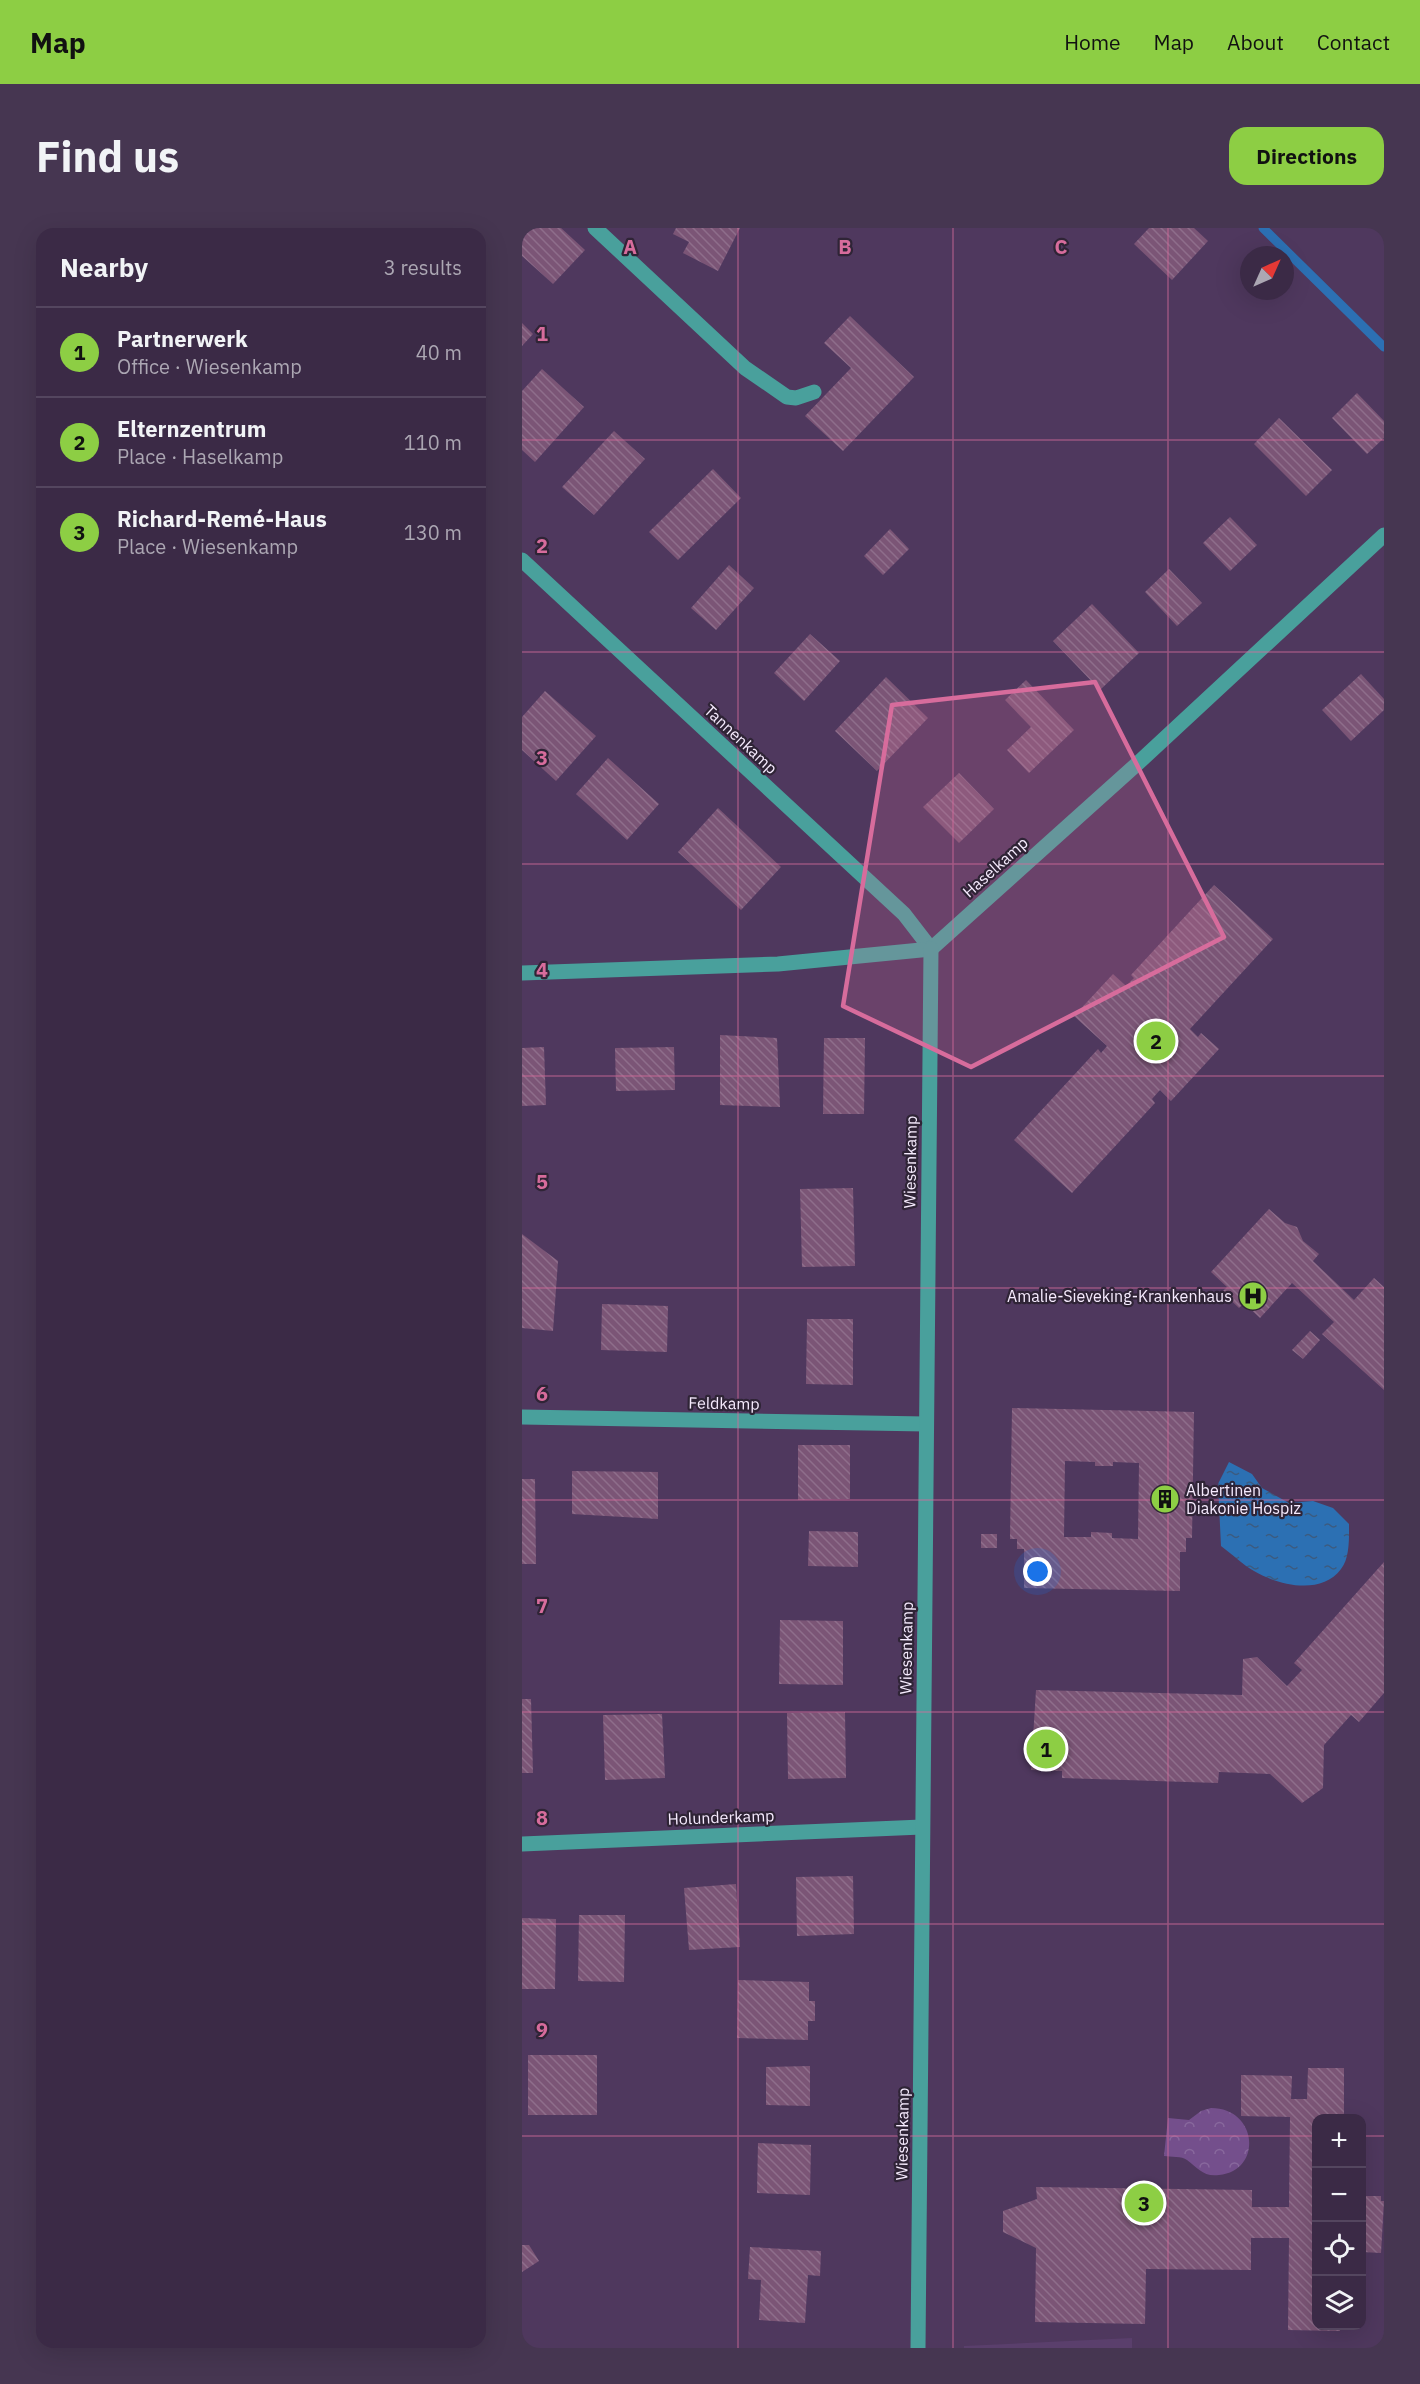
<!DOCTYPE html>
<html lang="en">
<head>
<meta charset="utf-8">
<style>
	:root { --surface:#3b2a46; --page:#463651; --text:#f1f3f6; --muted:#aca7b3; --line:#54465f; --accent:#8dce44 }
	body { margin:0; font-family:"IBM Plex Sans",sans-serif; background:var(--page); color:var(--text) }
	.controls { position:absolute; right:18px; bottom:18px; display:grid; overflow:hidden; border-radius:12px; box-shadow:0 6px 24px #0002 }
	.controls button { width:54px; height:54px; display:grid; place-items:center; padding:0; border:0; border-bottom:2px solid var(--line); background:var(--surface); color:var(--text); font:30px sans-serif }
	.compass { position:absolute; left:718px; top:18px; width:54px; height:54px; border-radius:50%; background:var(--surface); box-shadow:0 6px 24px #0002; rotate:45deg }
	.you { position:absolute; left:516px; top:1344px; width:21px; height:21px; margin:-15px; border:4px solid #fff; border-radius:50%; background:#1a73e8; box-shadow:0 0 0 9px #1a73e833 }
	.badge { display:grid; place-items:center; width:39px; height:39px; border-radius:50%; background:var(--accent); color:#111; font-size:20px; font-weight:700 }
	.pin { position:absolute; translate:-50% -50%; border:3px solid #fff; box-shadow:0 2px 6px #0006 }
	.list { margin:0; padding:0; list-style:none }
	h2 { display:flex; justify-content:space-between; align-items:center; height:78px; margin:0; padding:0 24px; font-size:26px }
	h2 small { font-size:20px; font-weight:400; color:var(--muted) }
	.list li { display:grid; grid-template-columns:39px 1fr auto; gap:18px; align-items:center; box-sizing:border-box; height:90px; padding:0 24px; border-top:2px solid var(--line) }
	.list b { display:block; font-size:22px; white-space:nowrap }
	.list p { margin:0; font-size:20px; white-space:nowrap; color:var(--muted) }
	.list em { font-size:20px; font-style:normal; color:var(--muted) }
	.icon { flex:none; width:33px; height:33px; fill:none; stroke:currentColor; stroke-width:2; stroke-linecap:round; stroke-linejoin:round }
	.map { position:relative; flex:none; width:862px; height:2120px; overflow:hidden; border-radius:18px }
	header { display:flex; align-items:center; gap:36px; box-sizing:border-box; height:84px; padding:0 30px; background:var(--accent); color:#111 }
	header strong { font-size:28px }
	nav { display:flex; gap:33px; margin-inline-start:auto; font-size:21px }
	.intro { display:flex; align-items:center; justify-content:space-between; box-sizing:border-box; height:144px; padding:0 36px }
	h1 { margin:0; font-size:42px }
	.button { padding:15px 27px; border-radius:18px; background:var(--accent); color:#111; font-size:21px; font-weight:700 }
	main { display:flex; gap:36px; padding:0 36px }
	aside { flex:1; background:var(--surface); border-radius:18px; box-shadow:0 6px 24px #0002 }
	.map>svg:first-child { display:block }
</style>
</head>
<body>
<header>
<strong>Map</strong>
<nav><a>Home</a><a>Map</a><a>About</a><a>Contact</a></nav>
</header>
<div class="intro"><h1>Find us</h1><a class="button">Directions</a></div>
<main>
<aside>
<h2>Nearby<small>3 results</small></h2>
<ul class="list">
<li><span class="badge">1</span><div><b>Partnerwerk</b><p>Office · Wiesenkamp</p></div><em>40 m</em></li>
<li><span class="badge">2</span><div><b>Elternzentrum</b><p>Place · Haselkamp</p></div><em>110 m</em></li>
<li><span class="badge">3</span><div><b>Richard-Remé-Haus</b><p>Place · Wiesenkamp</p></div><em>130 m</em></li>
</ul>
</aside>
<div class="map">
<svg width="862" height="2120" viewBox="0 0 862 2120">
	<defs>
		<pattern id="park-crowns" width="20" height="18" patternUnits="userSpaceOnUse" patternTransform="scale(1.5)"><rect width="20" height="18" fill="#744f8c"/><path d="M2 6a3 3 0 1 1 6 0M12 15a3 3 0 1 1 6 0" fill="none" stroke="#88689d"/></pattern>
		<pattern id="water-ripples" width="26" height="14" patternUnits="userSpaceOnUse" patternTransform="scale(1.5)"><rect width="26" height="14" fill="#2c70b3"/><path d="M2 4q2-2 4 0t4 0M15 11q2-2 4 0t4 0" fill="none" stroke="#3b5b80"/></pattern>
		<pattern id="building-back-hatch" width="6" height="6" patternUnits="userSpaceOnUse" patternTransform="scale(1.5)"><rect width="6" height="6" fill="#7b5576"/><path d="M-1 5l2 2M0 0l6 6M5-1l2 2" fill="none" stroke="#8e6e8b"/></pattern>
	</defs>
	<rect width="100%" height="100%" fill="#4f385e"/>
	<!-- built -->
	<path fill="#5a3f6c" d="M610,2110V2120H442V2118Z"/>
	<!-- park -->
	<path fill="url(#park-crowns)" d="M689,1880C736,1880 741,1943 697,1947C681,1949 676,1940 665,1932C660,1928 649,1929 642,1928L646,1890L667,1892L679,1883Z"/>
	<!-- water -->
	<path fill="url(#water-ripples)" d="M707,1234L730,1246L740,1260L767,1275L791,1273L811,1280L827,1296C827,1309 828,1330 819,1341C799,1368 756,1357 732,1343C721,1337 710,1326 699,1318L696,1256Z"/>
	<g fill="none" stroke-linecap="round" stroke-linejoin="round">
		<!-- stream -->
		<path stroke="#2c70b3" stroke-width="9" d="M741,0L862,119"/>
	</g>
	<!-- building -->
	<g fill="url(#building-back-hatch)" fill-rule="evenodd">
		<path d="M5,0H39L63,22L31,56L0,28V5Z"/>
		<path d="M154,0H218L196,43L161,25L167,14L151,6Z"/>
		<path d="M627,0H672L686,13L650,52L612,16Z"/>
		<path d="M328,88L392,149L321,223L283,188L329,140L302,115Z"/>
		<path d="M0,95L11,106L0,118Z"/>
		<path d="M20,141L62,179L13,234L0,222V163Z"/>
		<path d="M835,165L862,193V210L845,226L810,190Z"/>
		<path d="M757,190L810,242L784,268L732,216Z"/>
		<path d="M92,203L123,231L72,287L40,259Z"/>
		<path d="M191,241L219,270L156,332L127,304Z"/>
		<path d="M708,289L735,317L708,343L681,315Z"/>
		<path d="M368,301L387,321L361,347L342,328Z"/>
		<path d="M207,337L232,360L194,402L169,380Z"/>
		<path d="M647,341L680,375L655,398L623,364Z"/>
		<path d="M570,376L617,425L578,462L531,413Z"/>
		<path d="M288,406L318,433L282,473L252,445Z"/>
		<path d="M839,446L862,471V482L829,513L800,482Z"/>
		<path d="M364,449L406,490L355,543L313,503Z"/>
		<path d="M504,452L552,502L507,545L485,522L509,499L483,472Z"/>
		<path d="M23,463L74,508L34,553L0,522V489Z"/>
		<path d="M86,530L137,576L105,612L54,566Z"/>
		<path d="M437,545L472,581L437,615L401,579Z"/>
		<path d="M196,580L259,639L219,682L156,624Z"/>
		<path d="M692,657L751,711L668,801L676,809L679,805L697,821L649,873L638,862L630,871L633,875L550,965L492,912L576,821L579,825L585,818L552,788L591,746L604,758L612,750L609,747Z"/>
		<path d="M198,807L255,810L258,879L198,877Z"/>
		<path d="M302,810H343L342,886H301Z"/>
		<path d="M22,819L24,877L0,878V820Z"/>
		<path d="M152,819L153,862L94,863L93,820Z"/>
		<path d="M331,960L333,1038L280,1039L278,961Z"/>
		<path d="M747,981L763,995L775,999L781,1013L797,1026L791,1033L832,1072L852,1050L862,1059V1162L800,1106L812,1094L770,1055L738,1090L722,1075L717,1080L700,1064L705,1059L689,1044Z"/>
		<path d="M0,1006L36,1033L31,1103L0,1100Z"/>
		<path d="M80,1076L146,1078L145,1124L79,1122Z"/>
		<path d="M285,1091H331V1157L284,1156Z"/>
		<path d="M788,1103L798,1112L781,1131L770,1122Z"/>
		<path d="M490,1180L672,1184L670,1310H664V1324H658V1363L502,1360V1321H495V1311H488ZM543,1233L573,1234V1238H591V1234L617,1235L616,1311L590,1310V1305L569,1304V1309H542Z"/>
		<path d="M276,1217H328V1271L276,1272Z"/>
		<path d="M50,1243L136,1244V1291L50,1286Z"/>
		<path d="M0,1251H13L14,1336H0Z"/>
		<path d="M287,1303L336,1304V1339L286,1338Z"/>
		<rect x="459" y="1306" width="16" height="14"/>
		<path d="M862,1334V1465L837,1494L829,1487L802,1517L801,1560L780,1575L748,1546L697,1544L696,1555L540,1550V1543L509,1542L514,1462L720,1467L721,1431L735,1429L765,1458L780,1442L772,1435Z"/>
		<path d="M258,1392L321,1393V1457L257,1456Z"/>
		<path d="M0,1471H9L11,1545H0Z"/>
		<path d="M323,1484L324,1550L266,1551L265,1485Z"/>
		<path d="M140,1486L143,1550L83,1552L81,1487Z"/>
		<path d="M331,1648L332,1706L275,1708L274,1649Z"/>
		<path d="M214,1656L218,1719L167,1722L162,1660Z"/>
		<path d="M57,1687H103L102,1754L56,1753Z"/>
		<path d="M0,1690L34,1691L33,1761H0Z"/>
		<path d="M216,1752L287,1754V1773H293V1793H286V1812L215,1810Z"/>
		<rect x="6" y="1827" width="69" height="60"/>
		<path d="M288,1838V1878L244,1877V1839Z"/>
		<path d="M786,1840H822V1890H794V2098H818V2103L766,2102L767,2010H729V2042L624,2041L623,2096L513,2094L514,2020L481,2004V1983L515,1971L514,1959L730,1962V1979H767L768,1889L719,1888V1847L770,1848L769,1871H785Z"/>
		<path d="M236,1915L289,1917L288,1967L235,1965Z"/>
		<path d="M840,1968H859V1973H862L859,2025L840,2024Z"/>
		<path d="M0,2017H7L17,2033L0,2044Z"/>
		<path d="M228,2019L299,2023L298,2048L286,2047L283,2095L237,2092L239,2052L226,2051Z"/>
	</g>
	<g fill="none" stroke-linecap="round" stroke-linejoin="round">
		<!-- minor -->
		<g stroke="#49a09c" stroke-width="15">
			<path d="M73,0L223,140L265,169L274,170L292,164"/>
			<path d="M0,332L382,686L409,721"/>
			<path d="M0,745L256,736L409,721L615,536L862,307"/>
			<path d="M0,1189L404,1196"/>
			<path d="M0,1616L400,1599"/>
			<path d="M396,2120L409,721"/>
		</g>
	</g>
	<!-- marked area -->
	<path fill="#d76c9c" fill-opacity="0.2" stroke="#d76c9c" stroke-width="4.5" stroke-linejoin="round" d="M573,454L702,709L449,839L321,778L370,477Z"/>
	<!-- grid -->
	<path fill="none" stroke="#d76c9c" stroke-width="1.5" stroke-opacity="0.55" d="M216,0V2120M431,0V2120M646,0V2120M0,212H862M0,424H862M0,636H862M0,848H862M0,1060H862M0,1272H862M0,1484H862M0,1696H862M0,1908H794M840,1908H862"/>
	<!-- icons -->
	<defs>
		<g id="hospital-disc" transform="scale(1.5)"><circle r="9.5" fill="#8dce44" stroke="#2f2436"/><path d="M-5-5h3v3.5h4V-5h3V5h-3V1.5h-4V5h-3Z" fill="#111"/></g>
		<g id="building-disc" transform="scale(1.5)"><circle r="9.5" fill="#8dce44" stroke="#2f2436"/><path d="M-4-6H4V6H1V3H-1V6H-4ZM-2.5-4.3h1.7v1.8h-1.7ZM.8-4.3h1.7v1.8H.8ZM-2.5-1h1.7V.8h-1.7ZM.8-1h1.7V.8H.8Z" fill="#111"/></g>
	</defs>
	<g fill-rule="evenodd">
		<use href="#hospital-disc" x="731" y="1068"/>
		<use href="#building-disc" x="643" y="1271"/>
	</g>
	<g text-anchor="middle" stroke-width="4.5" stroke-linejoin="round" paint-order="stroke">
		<!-- street labels -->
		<g font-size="16" fill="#f6ebfe" stroke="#2f2436">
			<text transform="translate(219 511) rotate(43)" y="6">Tannenkamp</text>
			<text transform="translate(473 639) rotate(-42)" y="6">Haselkamp</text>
			<text transform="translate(388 934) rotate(-89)" y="6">Wiesenkamp</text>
			<text transform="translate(202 1175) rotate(1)" y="6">Feldkamp</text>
			<text transform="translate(384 1420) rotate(-89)" y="6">Wiesenkamp</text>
			<text transform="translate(199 1589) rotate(-2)" y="6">Holunderkamp</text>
			<text transform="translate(380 1906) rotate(-89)" y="6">Wiesenkamp</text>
		</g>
		<!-- poi labels -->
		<g font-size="16" fill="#f6ebfe" stroke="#2f2436" text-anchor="end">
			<text x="710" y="1074">Amalie-Sieveking-Krankenhaus</text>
			<text x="664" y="1268" text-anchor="start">Albertinen<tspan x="664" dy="18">Diakonie Hospiz</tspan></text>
		</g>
	</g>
	<g font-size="20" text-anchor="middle" font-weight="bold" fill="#d76c9c" stroke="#2f2436" stroke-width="4.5" stroke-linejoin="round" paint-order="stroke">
		<text x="108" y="26">A</text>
		<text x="323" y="26">B</text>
		<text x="539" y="26">C</text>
		<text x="20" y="113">1</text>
		<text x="20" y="325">2</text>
		<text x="20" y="537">3</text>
		<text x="20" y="749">4</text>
		<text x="20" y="961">5</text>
		<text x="20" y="1173">6</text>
		<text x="20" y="1385">7</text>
		<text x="20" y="1597">8</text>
		<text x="20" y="1809">9</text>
	</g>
</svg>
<div class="controls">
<button>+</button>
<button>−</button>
<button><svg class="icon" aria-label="locate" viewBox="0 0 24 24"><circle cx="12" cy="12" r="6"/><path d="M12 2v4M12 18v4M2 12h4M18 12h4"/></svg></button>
<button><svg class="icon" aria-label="layers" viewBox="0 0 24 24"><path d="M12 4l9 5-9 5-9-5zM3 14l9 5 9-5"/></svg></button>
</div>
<svg class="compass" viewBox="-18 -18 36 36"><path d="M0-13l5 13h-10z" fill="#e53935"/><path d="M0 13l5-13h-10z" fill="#aca7b3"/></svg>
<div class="you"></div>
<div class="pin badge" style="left:524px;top:1521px">1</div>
<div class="pin badge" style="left:634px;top:813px">2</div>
<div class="pin badge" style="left:622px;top:1975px">3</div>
</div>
</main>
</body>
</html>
